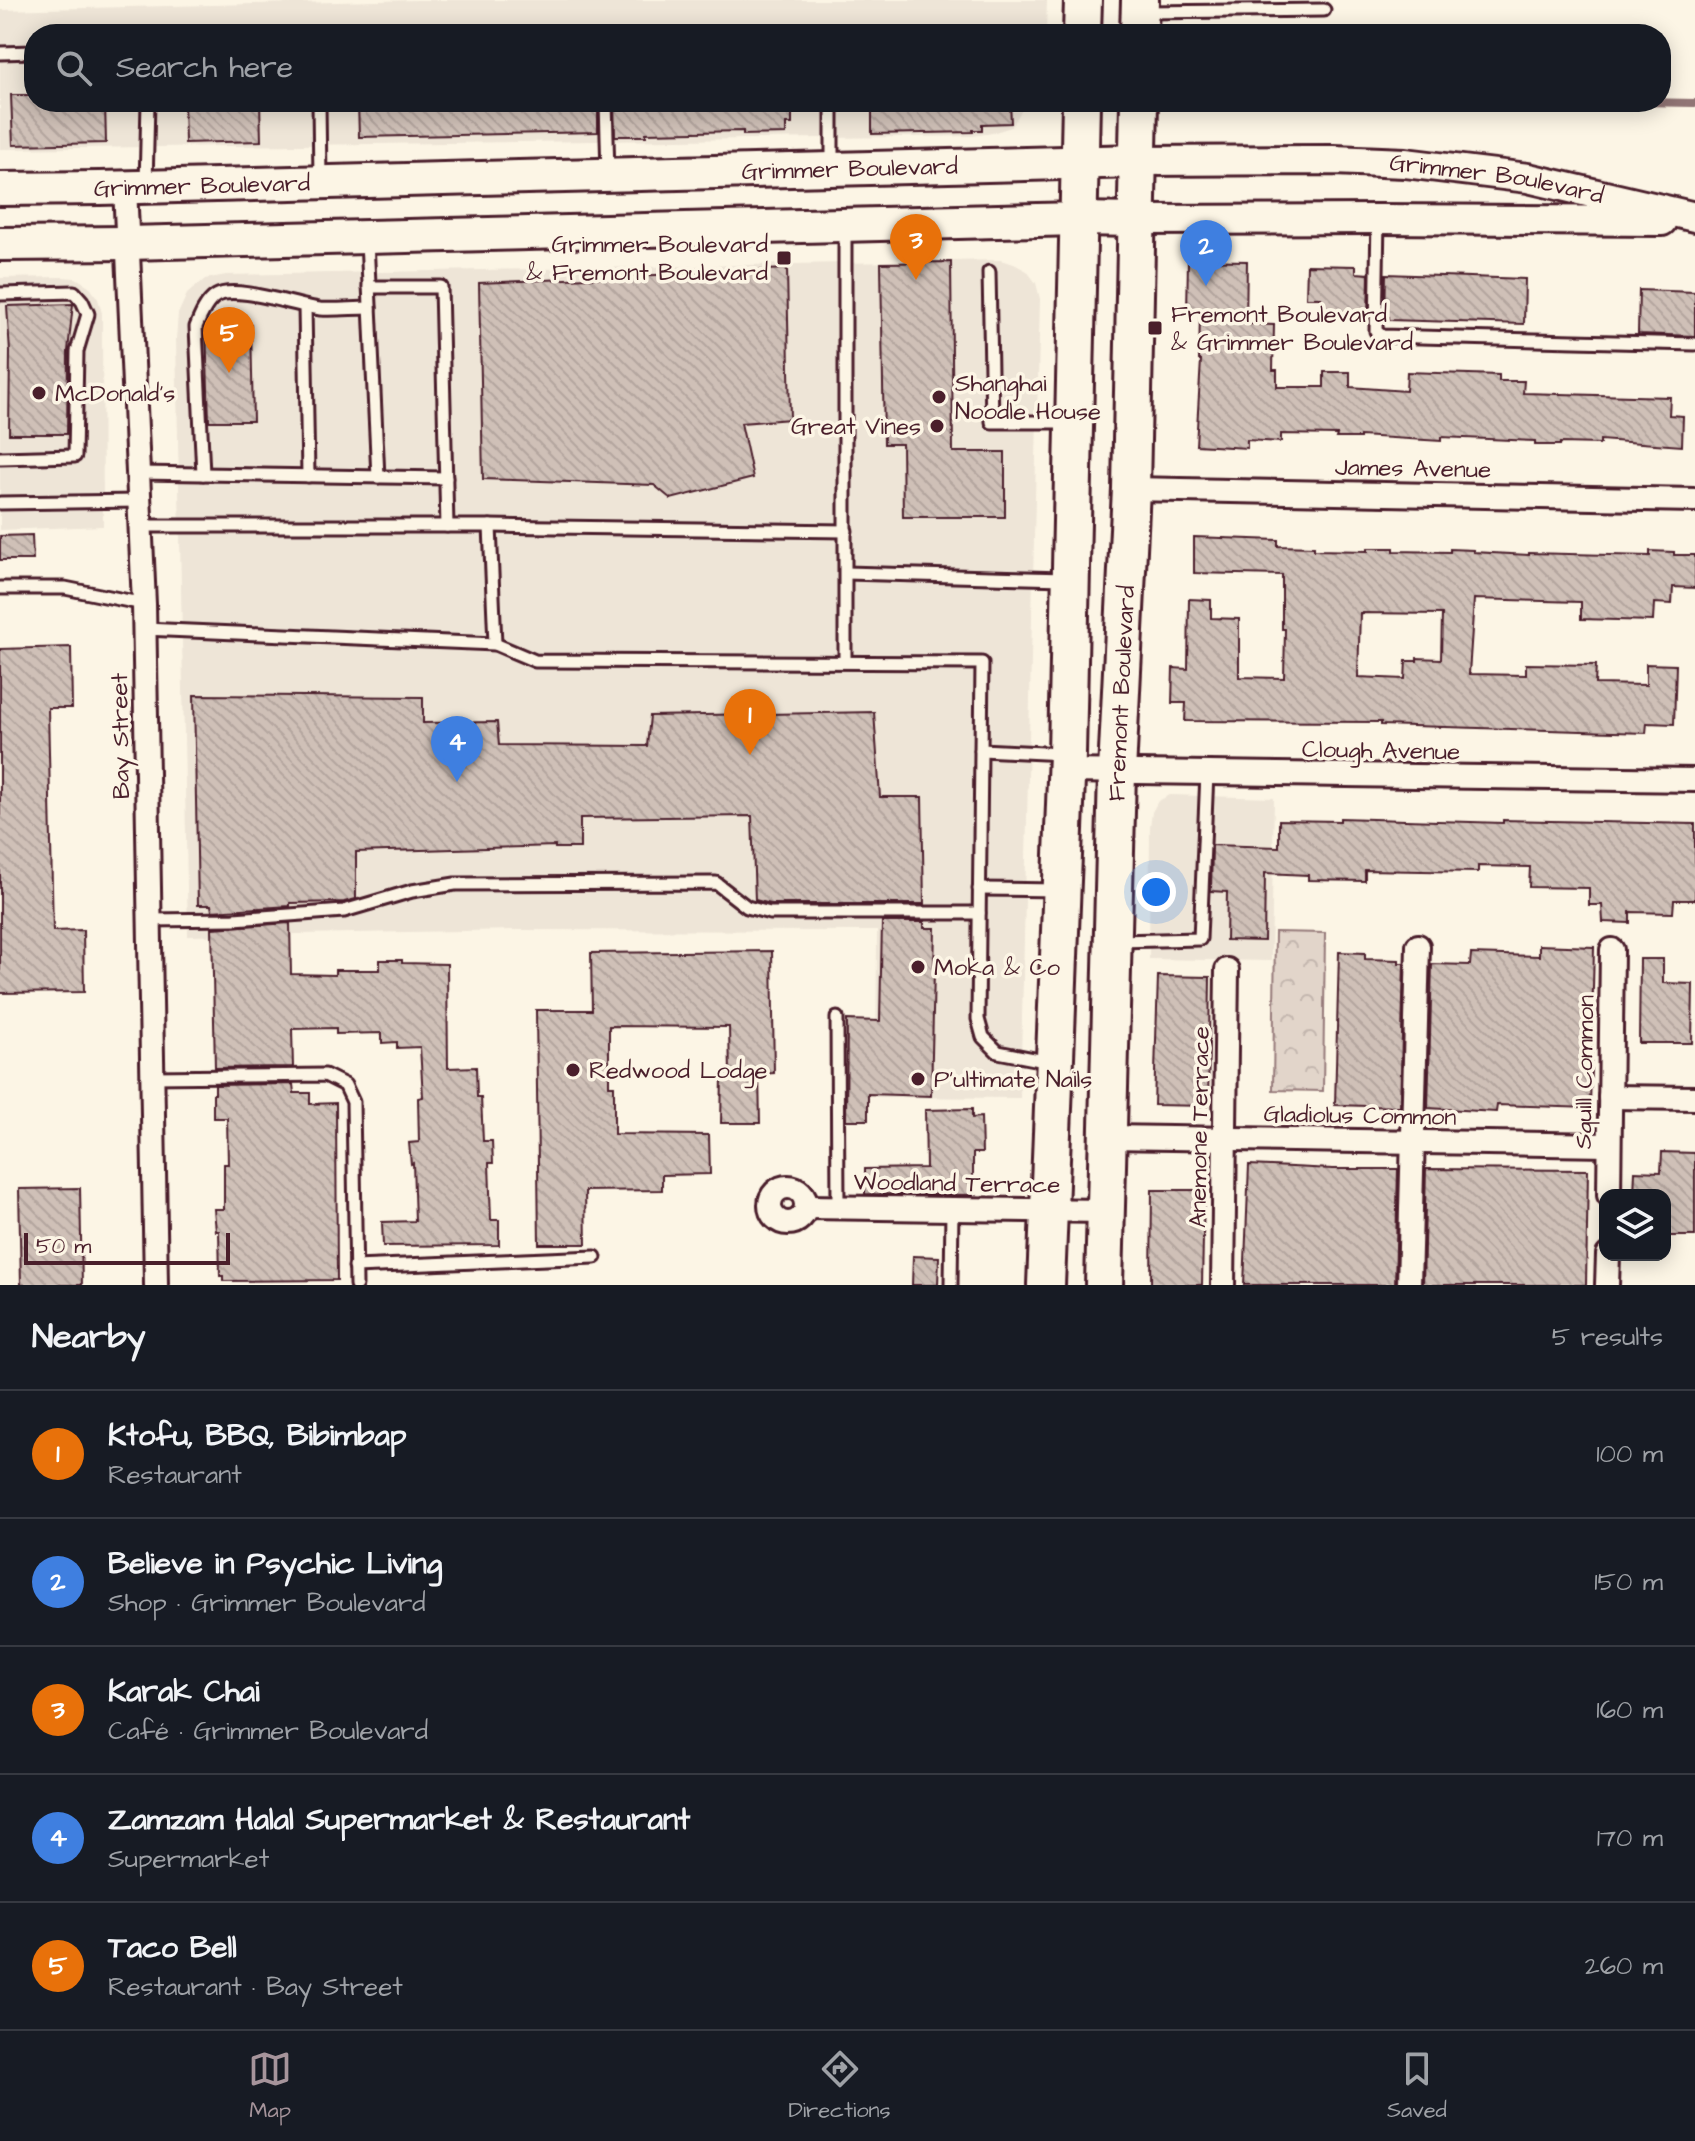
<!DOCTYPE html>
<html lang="en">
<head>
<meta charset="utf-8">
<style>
	:root { --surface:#171b24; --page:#20242c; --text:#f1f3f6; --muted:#9ea1a6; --line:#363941; --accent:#a6949b }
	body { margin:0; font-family:"Architects Daughter",sans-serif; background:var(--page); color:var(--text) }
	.controls { position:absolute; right:24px; bottom:24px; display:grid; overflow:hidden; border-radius:16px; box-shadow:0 4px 20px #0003 }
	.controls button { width:72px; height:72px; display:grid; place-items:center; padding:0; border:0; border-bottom:2px solid var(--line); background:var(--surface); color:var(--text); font:40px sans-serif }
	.scale { position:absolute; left:24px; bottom:20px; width:206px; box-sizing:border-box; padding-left:8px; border:4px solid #4a1f2b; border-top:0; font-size:22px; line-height:28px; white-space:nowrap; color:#4a1f2b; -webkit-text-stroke:6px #fcf5e5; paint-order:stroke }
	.you { position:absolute; left:1156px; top:892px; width:28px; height:28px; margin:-20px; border:6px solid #fff; border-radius:50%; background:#1a73e8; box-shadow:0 0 0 12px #1a73e833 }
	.badge { display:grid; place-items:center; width:52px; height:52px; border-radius:50%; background:var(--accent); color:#fff; font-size:26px; font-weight:700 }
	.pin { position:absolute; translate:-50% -66px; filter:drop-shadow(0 2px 4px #0008) }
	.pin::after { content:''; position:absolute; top:42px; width:28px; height:24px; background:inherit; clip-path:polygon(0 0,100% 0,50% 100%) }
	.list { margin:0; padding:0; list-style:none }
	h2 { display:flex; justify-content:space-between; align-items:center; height:104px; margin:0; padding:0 32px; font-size:34px }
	h2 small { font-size:26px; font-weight:400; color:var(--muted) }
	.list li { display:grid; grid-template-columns:52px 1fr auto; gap:24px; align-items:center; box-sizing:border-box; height:128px; padding:0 32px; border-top:2px solid var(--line) }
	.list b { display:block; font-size:30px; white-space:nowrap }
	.list p { margin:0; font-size:26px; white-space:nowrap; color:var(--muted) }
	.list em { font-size:26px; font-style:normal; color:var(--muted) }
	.icon { flex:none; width:44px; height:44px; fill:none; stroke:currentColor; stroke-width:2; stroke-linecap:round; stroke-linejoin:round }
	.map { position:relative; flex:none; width:1695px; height:1285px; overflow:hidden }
	.search { position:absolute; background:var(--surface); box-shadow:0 4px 20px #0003; left:24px; right:24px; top:24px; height:88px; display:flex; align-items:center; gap:20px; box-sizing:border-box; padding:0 28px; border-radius:32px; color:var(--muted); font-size:30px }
	.sheet { height:744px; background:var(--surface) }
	nav { display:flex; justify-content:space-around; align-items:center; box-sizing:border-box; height:112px; border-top:2px solid var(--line); background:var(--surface); font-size:22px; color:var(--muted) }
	nav a { display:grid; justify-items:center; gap:4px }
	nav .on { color:var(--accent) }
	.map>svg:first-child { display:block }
</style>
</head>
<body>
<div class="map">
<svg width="1695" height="1285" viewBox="0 0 1695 1285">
	<defs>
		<pattern id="park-crowns" width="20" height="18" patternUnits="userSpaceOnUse" patternTransform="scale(2)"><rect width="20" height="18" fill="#e2d5ca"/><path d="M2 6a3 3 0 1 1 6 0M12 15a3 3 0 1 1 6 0" fill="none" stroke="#c3b6ae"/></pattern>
		<pattern id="building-back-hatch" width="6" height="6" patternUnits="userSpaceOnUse" patternTransform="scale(2)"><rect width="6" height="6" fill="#cfc0b7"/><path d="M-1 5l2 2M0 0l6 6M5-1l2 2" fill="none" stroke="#b3a59e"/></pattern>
	</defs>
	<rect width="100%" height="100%" fill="#fcf5e5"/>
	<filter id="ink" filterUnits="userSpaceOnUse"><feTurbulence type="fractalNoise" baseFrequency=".0125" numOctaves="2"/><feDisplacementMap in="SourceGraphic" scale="16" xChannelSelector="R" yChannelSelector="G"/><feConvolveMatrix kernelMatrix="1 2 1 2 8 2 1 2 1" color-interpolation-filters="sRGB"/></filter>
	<g filter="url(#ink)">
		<!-- built -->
		<g fill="#eee5d7">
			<path d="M418,0H1047L1046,34H34V102H1027L1011,127L992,133L973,136L0,149V10Z"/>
			<path d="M1000,260L1014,264L1027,271L1036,283L1040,299L1020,1098L876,1097L877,931L518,930L188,936L176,339L178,314L187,294L205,279L226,275Z"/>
			<path d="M62,277L76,278L89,286L98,299L102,313L103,526L0,530V278Z"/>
			<path d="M1170,795L1274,798L1271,961L1149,959L1150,827L1152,812L1158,801Z"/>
		</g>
		<!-- park -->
		<path fill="url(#park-crowns)" stroke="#967a7a" stroke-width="2" d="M1275,932L1325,933L1323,1091L1273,1090Z"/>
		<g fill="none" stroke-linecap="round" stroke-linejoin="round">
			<!-- stream -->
			<path stroke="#917474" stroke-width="8" d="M1640,102L1695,103"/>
		</g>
		<!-- building -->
		<g fill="url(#building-back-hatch)" stroke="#4a1f2b" stroke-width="2" fill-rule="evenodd">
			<path d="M11,95H34V102H105L106,143L13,145Z"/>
			<path d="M184,102H260L261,141L185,143Z"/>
			<path d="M358,102H598V132L359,137Z"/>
			<path d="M614,102H792V124H786V134L743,135V131L646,133V136H615Z"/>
			<path d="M872,102H1010L1011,123L982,124V130H973V132L872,134Z"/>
			<path d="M1188,260L1247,261L1246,324L1274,325L1273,370H1277V387H1324V372H1350V387L1406,391L1407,372L1499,375V381H1524L1523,393L1670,397L1669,415L1683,416L1682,446L1600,440V444L1560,443V445H1535V441L1441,437V441L1360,436V438H1336L1337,435L1281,434V442L1247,440V448L1196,445L1201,360H1199L1200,312H1187Z"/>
			<path d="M951,262L953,452H1005V517H903L902,444H884L881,263Z"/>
			<path d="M1307,265L1356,266V273L1369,274L1368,317L1321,316V298H1306Z"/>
			<path d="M787,269L790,419L741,423L753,478L671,499L654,485L483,479L479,283Z"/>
			<path d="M1386,274L1525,279L1524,324L1389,320V317H1385Z"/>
			<path d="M1639,290L1695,292V336L1638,334Z"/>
			<path d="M73,304L68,351L67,434H9L10,352L7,306Z"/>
			<path d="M251,325L253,421H209L206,326Z"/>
			<path d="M32,535L33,560H0V536Z"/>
			<path d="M1194,537L1278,540V546L1314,547V550L1368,551V548H1394V551L1450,552V549L1473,550V552L1529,555V553L1650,556V551L1674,552V555H1695V588L1673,587L1672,604L1654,603L1653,621L1581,619V602L1474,599L1469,674L1526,675V664L1596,665L1595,684L1646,685V664L1676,665L1674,724L1647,723L1646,733L1381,725V722L1185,721L1186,703H1172L1173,668L1188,669L1189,599L1211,600V618L1239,619V677L1284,678L1285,629H1282V575L1194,573ZM1360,613L1442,614L1441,659L1417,658V661H1406L1405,679L1358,677Z"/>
			<path d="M71,647L72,708H48L53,931L83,930L84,992L0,993V649Z"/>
			<path d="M194,695L423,697V723L497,722L499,745L647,746L650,716L874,712L880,797H922L924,904H771L755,900L752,816L580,818V848H555V846L356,852V899L344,902L290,903V906L212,911L211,905H198Z"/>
			<path d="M1340,818L1503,823V820L1695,824V900H1674L1673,913L1630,912V923L1603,922L1602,905H1589V888L1529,887L1530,867L1478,866V872L1365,870V881L1308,880V875L1265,873L1264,941L1226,940L1227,892L1211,891L1212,845L1279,847V820L1340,821Z"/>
			<path d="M882,922H924V928H935L931,1096L868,1094V1120H846L847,1020L880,1021Z"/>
			<path d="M290,923L291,974L335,975V970H380V960H402V963L447,964L448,1068L476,1067L477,1097H481L483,1141H492L493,1163H489L491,1220H499V1245L383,1246L382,1222L415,1221L413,1163L411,1164L409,1143L419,1142L418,1098L423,1097L420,1047L397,1048V1042L382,1043V1033L336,1034V1028L292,1029L293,1067L215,1068L212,928Z"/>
			<path d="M1539,945L1594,947L1590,1108L1497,1105L1496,1112L1428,1108L1432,964L1470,965L1471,954L1539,956Z"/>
			<path d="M772,951L774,1073L759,1074L760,1123H721L722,1075H730L729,1027L609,1026V1086H614V1134L709,1135L710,1174L662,1175V1190L585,1191L586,1244H539L536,1010H592L591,953Z"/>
			<path d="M1339,952L1365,953V959L1399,960V963H1404L1400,1107L1335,1105Z"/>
			<path d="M1640,959H1663V983L1693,984L1692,1043H1639Z"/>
			<path d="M1158,976L1210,977L1208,1106L1154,1105Z"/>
			<path d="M293,1084L294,1093H310V1104L336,1103L337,1280L223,1281V1276H220L219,1231H216L214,1209H224V1164H228L227,1118H213V1094H215V1085Z"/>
			<path d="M972,1109V1118L981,1117L982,1153H973V1195L865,1194V1169L926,1168L925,1110Z"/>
			<path d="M1662,1152L1695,1153V1236H1665V1195H1634L1635,1171L1661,1172Z"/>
			<path d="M1249,1165L1333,1169H1398L1395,1285H1244Z"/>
			<path d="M1426,1169L1588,1170L1586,1285H1423Z"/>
			<path d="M80,1188L82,1285H21L19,1189Z"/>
			<path d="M1152,1190H1204L1202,1285H1151Z"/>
			<path d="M913,1256L939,1257L938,1285H912Z"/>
		</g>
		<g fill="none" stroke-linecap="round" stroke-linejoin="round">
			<!-- service casing -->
			<g stroke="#4a1f2b" stroke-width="17">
				<g id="service">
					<path d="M1145,12L1324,10"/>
					<path d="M0,53L34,52"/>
					<path d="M319,102L320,181"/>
					<path d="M606,102L608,173"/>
					<path d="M832,102V165"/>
					<path d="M146,185L148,102"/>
					<path d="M1378,219L1376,331L1382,336L1695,344"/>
					<path d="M367,241L378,477"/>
					<path d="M989,272L992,422H1070"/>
					<path d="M369,287H441L447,526"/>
					<path d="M0,294L74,292L82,301L88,314L77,351L75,456L0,458"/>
					<path d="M305,307L308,476"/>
					<path d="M138,473L446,478"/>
					<path d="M203,474L196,327C200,317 206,302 216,296C235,284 295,306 320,309C336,310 354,308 370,308"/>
					<path d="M0,503L139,501"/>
					<path d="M140,526H490L846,531"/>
					<path d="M490,526L495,644"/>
					<path d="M846,573L1065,579"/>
					<path d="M0,588H65L144,604"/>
					<path d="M144,629L495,644L535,661L982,663L978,1019L983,1037L998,1052L1050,1062"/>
					<path d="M845,661V226"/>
					<path d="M981,750L1064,754"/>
					<path d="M979,889L1058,890"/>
					<path d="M149,920L234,919L344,911L412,891L455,884L716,883L747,907L770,913H979"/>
					<path d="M1118,941L1200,939L1207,773"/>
					<path d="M837,1018L838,1207"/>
					<path d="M152,1077L325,1075L345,1085L353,1102L356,1285"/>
					<path d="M355,1267L595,1257"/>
					<path d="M951,1285L952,1209"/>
				</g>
			</g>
			<!-- minor casing -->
			<g stroke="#4a1f2b" stroke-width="28">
				<g id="minor">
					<path d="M125,187L144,604L156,1285"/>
					<path d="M1131,489L1695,500"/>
					<path d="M1066,771L1695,780"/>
					<path d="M1610,1097L1695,1098"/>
					<path d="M1109,1137L1609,1145"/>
					<circle cx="788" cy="1205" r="18"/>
					<path d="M1609,1195L1612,950"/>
					<path d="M806,1207L1107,1211"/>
					<path d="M1223,1285L1227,970"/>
					<path d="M1409,1285L1418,946"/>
					<path d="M1607,1285L1608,1255"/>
				</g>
			</g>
			<!-- tertiary casing -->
			<g stroke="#4a1f2b" stroke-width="34">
				<g id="tertiary">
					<path id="s1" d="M1138,161L1334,160L1405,163L1528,178L1695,217"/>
					<path d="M1136,220L1378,219L1662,221"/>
				</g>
			</g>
			<!-- secondary casing -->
			<g stroke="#4a1f2b" stroke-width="38">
				<g id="secondary">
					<path id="s2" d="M0,189L100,188L1138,161"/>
					<path d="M0,244L128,243L1079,219L1136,220"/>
				</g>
			</g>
			<!-- primary casing -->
			<g stroke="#4a1f2b" stroke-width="42">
				<g id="primary">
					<path d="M1082,34L1083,0"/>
					<path d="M1139,34L1140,0"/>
					<path d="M1046,1285L1067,754L1081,102"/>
					<path id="s3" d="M1104,1285L1117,772L1131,489L1139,102"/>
				</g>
			</g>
			<!-- service -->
			<use href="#service" stroke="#fcf5e5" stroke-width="11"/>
			<!-- minor -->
			<use href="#minor" stroke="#fcf5e5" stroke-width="22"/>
			<!-- tertiary -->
			<use href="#tertiary" stroke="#fcf5e5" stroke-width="28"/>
			<!-- secondary -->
			<use href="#secondary" stroke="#fcf5e5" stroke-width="32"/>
			<!-- primary -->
			<use href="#primary" stroke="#fcf5e5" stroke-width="36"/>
		</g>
	</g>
	<!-- markers -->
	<g fill="#4a1f2b" stroke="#fcf5e5" stroke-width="3">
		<rect x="776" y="250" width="16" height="16" rx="4"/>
		<rect x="1147" y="320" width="16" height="16" rx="4"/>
		<circle cx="39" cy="393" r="8"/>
		<circle cx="939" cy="397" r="8"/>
		<circle cx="937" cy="426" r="8"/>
		<circle cx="918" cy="967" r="8"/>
		<circle cx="573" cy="1070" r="8"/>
		<circle cx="918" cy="1079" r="8"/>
	</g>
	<g text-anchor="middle" stroke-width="7" stroke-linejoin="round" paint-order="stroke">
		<!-- street labels -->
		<g font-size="24" fill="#4a1f2b" stroke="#fcf5e5">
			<text dy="8" stroke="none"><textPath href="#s2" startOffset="850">Grimmer Boulevard</textPath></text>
			<text dy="8" stroke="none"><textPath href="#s1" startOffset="360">Grimmer Boulevard</textPath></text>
			<text dy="8" stroke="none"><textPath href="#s2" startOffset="202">Grimmer Boulevard</textPath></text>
			<text transform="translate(1413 468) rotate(1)" y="8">James Avenue</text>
			<text dy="8" stroke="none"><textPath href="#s3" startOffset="592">Fremont Boulevard</textPath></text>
			<text transform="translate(120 736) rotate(-91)" y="8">Bay Street</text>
			<text transform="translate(1381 750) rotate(1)" y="8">Clough Avenue</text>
			<text transform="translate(1584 1072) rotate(-89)" y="8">Squill Common</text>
			<text transform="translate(1360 1115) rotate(1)" y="8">Gladiolus Common</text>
			<text transform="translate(1199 1127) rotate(-89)" y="8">Anemone Terrace</text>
			<text transform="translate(957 1183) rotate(1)" y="8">Woodland Terrace</text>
		</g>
		<!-- poi labels -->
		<g font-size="24" fill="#4a1f2b" stroke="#fcf5e5" text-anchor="start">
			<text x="768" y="252" text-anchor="end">Grimmer Boulevard<tspan x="768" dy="28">&amp; Fremont Boulevard</tspan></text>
			<text x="1171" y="322">Fremont Boulevard<tspan x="1171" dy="28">&amp; Grimmer Boulevard</tspan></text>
			<text x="955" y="391">Shanghai<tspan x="955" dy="28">Noodle House</tspan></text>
			<text x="55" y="401">McDonald's</text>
			<text x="921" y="434" text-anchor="end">Great Vines</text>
			<text x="934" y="975">Moka &amp; Co</text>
			<text x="589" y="1078">Redwood Lodge</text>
			<text x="934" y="1087">P'ultimate Nails</text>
		</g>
	</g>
</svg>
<div class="controls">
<button><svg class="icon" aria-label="layers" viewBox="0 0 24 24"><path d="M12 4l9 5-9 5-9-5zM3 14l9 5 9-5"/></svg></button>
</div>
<div class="scale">50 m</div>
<div class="you"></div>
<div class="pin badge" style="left:750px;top:755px;background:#e8710a">1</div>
<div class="pin badge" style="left:1206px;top:286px;background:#3f7fe0">2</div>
<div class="pin badge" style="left:916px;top:280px;background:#e8710a">3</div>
<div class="pin badge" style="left:457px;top:782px;background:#3f7fe0">4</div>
<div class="pin badge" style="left:229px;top:373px;background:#e8710a">5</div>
<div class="search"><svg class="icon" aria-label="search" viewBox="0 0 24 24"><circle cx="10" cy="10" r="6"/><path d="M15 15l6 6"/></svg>Search here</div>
</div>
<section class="sheet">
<h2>Nearby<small>5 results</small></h2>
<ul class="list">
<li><span class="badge" style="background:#e8710a">1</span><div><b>Ktofu, BBQ, Bibimbap</b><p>Restaurant</p></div><em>100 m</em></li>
<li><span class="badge" style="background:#3f7fe0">2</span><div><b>Believe in Psychic Living</b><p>Shop · Grimmer Boulevard</p></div><em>150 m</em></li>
<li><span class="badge" style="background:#e8710a">3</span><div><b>Karak Chai</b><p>Café · Grimmer Boulevard</p></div><em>160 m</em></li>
<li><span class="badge" style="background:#3f7fe0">4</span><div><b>Zamzam Halal Supermarket &amp; Restaurant</b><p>Supermarket</p></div><em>170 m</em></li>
<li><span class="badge" style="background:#e8710a">5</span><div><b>Taco Bell</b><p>Restaurant · Bay Street</p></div><em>260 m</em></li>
</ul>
</section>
<nav>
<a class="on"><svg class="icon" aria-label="map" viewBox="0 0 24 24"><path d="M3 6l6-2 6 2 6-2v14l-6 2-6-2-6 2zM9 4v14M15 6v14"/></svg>Map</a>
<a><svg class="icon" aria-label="directions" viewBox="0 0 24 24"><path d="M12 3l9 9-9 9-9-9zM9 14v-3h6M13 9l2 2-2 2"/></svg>Directions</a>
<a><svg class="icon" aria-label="saved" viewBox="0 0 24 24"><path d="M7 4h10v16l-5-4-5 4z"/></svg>Saved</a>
</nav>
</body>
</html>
